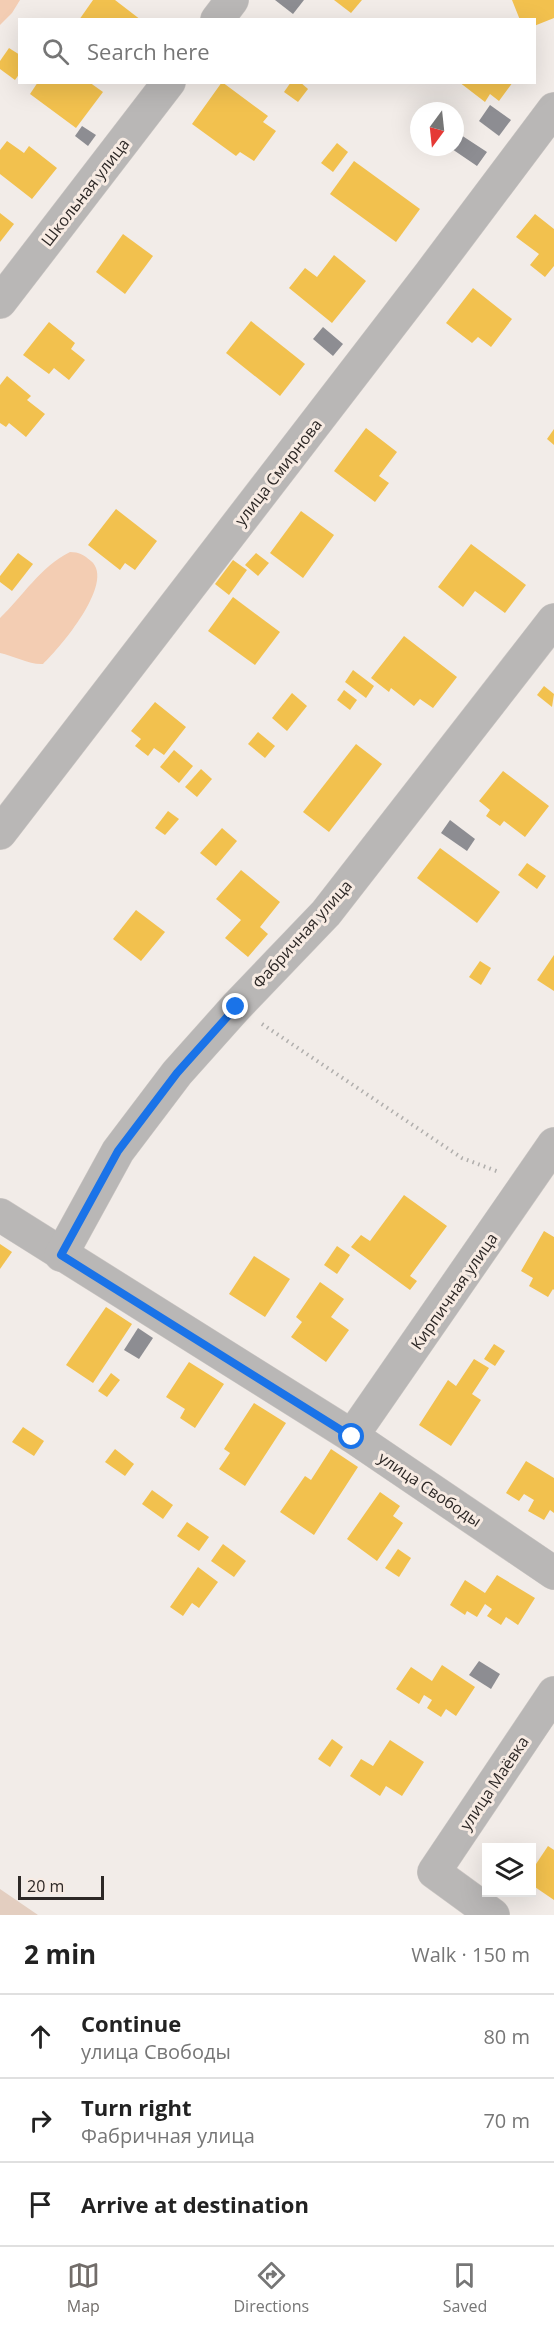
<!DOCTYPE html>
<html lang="en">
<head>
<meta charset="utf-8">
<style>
	:root { --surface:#fff; --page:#f2f2f2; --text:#222; --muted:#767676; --line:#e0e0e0; --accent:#726d6a }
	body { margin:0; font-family:"Open Sans",sans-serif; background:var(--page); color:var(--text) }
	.controls { position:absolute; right:18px; bottom:18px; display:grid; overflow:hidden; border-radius:0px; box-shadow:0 6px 24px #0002 }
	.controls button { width:54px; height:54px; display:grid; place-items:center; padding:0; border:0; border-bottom:2px solid var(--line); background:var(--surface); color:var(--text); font:30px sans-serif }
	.compass { position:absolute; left:410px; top:102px; width:54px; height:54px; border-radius:50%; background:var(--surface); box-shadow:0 6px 24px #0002; rotate:195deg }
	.scale { position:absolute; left:18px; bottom:15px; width:86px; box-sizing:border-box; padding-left:6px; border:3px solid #2d2826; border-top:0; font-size:16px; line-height:21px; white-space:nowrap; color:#2d2826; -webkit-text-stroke:4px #f7ebe3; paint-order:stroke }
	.stop { position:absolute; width:18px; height:18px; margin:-14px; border:4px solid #1a73e8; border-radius:50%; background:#fff }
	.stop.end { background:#1a73e8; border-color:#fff; box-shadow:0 2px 6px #0008 }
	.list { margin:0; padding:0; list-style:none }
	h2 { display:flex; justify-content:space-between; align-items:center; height:78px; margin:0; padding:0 24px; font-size:26px }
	h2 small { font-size:20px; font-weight:400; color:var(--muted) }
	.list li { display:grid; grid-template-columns:39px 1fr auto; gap:18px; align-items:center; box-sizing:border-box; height:84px; padding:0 24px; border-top:2px solid var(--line) }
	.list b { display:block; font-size:22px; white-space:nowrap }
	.list p { margin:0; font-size:20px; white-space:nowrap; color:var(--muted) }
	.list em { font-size:20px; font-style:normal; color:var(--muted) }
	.icon { flex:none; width:33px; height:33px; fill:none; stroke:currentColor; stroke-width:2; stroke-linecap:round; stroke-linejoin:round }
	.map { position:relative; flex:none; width:554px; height:1915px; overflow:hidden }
	.search { position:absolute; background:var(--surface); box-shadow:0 6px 24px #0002; left:18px; right:18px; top:18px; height:66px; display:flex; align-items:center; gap:15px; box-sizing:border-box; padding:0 21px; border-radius:0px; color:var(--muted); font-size:22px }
	.sheet { height:330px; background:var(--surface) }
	nav { display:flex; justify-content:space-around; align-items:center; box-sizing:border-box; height:84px; border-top:2px solid var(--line); background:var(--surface); font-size:16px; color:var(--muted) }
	nav a { display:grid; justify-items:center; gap:3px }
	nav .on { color:var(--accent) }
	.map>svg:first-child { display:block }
</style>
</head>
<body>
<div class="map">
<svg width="554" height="1915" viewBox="0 0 554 1915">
	<rect width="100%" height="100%" fill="#f2ece8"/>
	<!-- green -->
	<path fill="#e3cec0" d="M0,1889L38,1915H0Z"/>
	<!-- water -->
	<g fill="#f3cdb3">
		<path d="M0,0H20L12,13L0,25Z"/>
		<path d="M70,552C79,552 84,555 91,561C116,582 60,648 43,664C30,665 14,656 0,653V618C23,596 40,567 70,552Z"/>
	</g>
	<!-- homes -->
	<g fill="#f2c14e">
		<path d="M93,0H115L141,20H79Z"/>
		<path d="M334,0H362L351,13Z"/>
		<path d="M512,0H554V18L534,26V20H520Z"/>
		<path d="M9,48L20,55V73L15,80L0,69V61Z"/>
		<path d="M38,82H89L103,92L76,128L30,94Z"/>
		<path d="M222,82L268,116L263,122L276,131L254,161L240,152L236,156L192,124Z"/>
		<path d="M291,82H300L308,89L298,102L284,92Z"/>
		<path d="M459,82H513L499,101L490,94L485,102Z"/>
		<path d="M7,141L24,153L29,146L57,168L32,199L0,174V150Z"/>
		<path d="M337,143L348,152L333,172L321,163Z"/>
		<path d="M354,161L420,209L396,242L330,194Z"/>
		<path d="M0,213L14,224L0,242Z"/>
		<path d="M535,214L554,229V266L545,277L530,265L539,254L516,237Z"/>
		<path d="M123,234L153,256L125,294L96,272Z"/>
		<path d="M334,255L366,281L332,323L289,288L305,268L317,277Z"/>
		<path d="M473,288L512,319L491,347L478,337L472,343L446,323Z"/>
		<path d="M251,321L305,364L280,396L226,353Z"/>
		<path d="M49,322L75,343L71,349L85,360L69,380L54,368L49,374L23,355Z"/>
		<path d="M7,376L31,396L27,400L45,414L26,437L9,423L6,427L0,423V385Z"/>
		<path d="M366,428L397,452L379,476L389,483L375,502L334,471Z"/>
		<path d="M554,429V445L547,439Z"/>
		<path d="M116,509L157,541L135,570L125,563L120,570L88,545Z"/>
		<path d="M301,511L334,535L303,578L270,553Z"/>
		<path d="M471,544L526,585L505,613L475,591L463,607L438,587Z"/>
		<path d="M18,553L33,564L12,591L0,582V576Z"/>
		<path d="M256,553L269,563L258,576L245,565Z"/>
		<path d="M233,560L247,570L229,595L215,584Z"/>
		<path d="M233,597L280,632L255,665L208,631Z"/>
		<path d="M404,636L457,677L433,708L420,699L414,706L391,688L389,692L371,678Z"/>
		<path d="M353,670L374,686L366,698L345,682Z"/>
		<path d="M544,686L554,694L552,707L537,695Z"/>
		<path d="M344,690L357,700L350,710L337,700Z"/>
		<path d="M292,693L307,706L287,731L272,718Z"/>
		<path d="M155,702L186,727L164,755L154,748L148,756L135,746L141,739L131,731Z"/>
		<path d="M258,732L275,746L265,758L248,744Z"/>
		<path d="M356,744L382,764L329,832L303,812Z"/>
		<path d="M174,750L193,766L179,783L160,767Z"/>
		<path d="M201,769L212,779L197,797L185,787Z"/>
		<path d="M503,771L549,806L525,837L504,821L500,826L486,816L490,810L479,801Z"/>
		<path d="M168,811L179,819L165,835L155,828Z"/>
		<path d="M222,828L237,841L216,866L200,853Z"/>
		<path d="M440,848L500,892L477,923L417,878Z"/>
		<path d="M527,863L546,876L537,889L518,875Z"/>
		<path d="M241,870L280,902L260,927L268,934L248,957L225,938L241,920L216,899Z"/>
		<path d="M136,910L165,932L141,961L113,939Z"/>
		<path d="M554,955V991L537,980Z"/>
		<path d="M480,961L491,968L481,985L469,977Z"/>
		<path d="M404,1195L447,1226L410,1276L417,1281L410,1290L351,1247L361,1235L370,1241Z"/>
		<path d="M544,1231L554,1237V1290L553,1289L548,1297L529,1286L533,1278L521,1271Z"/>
		<path d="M0,1244L12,1252L0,1269Z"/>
		<path d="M337,1246L350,1255L337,1274L324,1265Z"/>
		<path d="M254,1256L290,1279L265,1317L229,1294Z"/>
		<path d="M320,1282L344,1299L331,1317L349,1330L326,1362L291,1337L302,1322L296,1317Z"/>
		<path d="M106,1307L132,1324L93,1383L66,1365Z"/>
		<path d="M494,1344L505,1351L495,1366L484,1359Z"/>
		<path d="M474,1359L489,1368L472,1394L481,1400L451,1446L419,1425L448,1380L456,1386Z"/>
		<path d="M189,1362L224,1384L195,1428L180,1418L185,1409L166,1397Z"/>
		<path d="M111,1373L120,1380L107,1397L98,1391Z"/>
		<path d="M254,1403L286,1423L245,1486L219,1469L230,1453L224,1449Z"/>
		<path d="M23,1427L44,1441L34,1456L12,1442Z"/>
		<path d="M115,1449L134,1464L125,1476L105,1462Z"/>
		<path d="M331,1449L358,1467L314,1535L280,1512L305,1476L311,1480Z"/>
		<path d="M526,1461L554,1478V1513L550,1510L544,1520L528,1511L534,1500L524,1494L519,1501L506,1493Z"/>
		<path d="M152,1490L173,1505L163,1519L142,1504Z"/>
		<path d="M380,1492L400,1506L393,1516L403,1523L377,1561L347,1539Z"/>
		<path d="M187,1522L209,1537L199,1551L177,1536Z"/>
		<path d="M223,1544L246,1561L234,1577L211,1561Z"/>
		<path d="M398,1549L411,1558L399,1577L385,1568Z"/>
		<path d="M198,1567L218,1582L199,1608L192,1603L183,1616L170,1607Z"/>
		<path d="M497,1575L535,1598L518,1625L506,1617L501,1625L487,1616L492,1609L485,1604L477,1617L467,1611L465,1615L450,1605L465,1580L485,1593Z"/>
		<path d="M442,1665L475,1687L456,1716L446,1709L441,1717L427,1708L432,1700L424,1695L419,1704L396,1689L411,1667L432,1681Z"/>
		<path d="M332,1739L343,1747L330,1767L318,1759Z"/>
		<path d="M390,1740L424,1762L402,1796L386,1786L380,1796L350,1776L361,1759L373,1766Z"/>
		<path d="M548,1846L554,1850V1900L532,1885V1870Z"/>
	</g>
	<!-- industry -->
	<g fill="#8d8d92">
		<path d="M275,0H304L293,14Z"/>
		<path d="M490,105L511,120L499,136L479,121Z"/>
		<path d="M82,126L96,135L88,146L75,136Z"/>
		<path d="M461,135L487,152L477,166L452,149L455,147Z"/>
		<path d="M323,327L343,344L333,356L313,339Z"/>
		<path d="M450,820L475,839L467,851L441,833Z"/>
		<path d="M138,1328L153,1338L139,1359L124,1350Z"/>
		<path d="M479,1661L500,1674L491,1689L469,1675Z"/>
	</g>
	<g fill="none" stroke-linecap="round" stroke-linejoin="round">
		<!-- minor casing -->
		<g stroke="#cec9c6" stroke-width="34">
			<g id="minor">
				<path d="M217,20L232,0"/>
				<path d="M0,302L169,82"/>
				<path d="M0,833L430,274L554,109"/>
				<path d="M0,1215L352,1436L554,1573"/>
				<path d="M61,1255L118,1151L177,1073L236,1007L326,913L554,620"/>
				<path d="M352,1436L554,1144"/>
				<path d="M493,1915L434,1872L554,1693"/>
			</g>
		</g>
		<!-- path -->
		<path stroke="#b1afad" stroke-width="4" stroke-dasharray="1.5 4.5" stroke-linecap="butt" d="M262,1024L462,1158L499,1172"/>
		<!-- minor -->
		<use href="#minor" stroke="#b9b7b6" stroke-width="33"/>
	</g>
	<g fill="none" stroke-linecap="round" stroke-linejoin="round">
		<!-- route -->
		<path stroke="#1a73e8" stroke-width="8" d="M236,1007L177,1073L118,1151L61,1255L352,1437"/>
	</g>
	<g text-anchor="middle" stroke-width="6" stroke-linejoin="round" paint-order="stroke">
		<!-- street labels -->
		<g font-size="16" fill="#2d2826" stroke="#f7ebe3">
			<text transform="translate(85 192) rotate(-52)" y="6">Школьная улица</text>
			<text transform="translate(278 472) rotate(-52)" y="6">улица Смирнова</text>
			<text transform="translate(302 934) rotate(-48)" y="6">Фабричная улица</text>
			<text transform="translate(454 1291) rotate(-55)" y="6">Кирпичная улица</text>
			<text transform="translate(430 1489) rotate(34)" y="6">улица Свободы</text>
			<text transform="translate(494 1783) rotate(-56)" y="6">улица Маёвка</text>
		</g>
	</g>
</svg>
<div class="controls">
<button><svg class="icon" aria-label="layers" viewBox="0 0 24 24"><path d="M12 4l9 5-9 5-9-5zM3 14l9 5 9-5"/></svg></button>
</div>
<svg class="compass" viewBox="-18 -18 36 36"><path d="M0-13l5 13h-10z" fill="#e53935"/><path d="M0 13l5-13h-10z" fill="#767676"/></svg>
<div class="scale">20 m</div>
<div class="stop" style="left:352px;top:1437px"></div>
<div class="stop end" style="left:236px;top:1007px"></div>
<div class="search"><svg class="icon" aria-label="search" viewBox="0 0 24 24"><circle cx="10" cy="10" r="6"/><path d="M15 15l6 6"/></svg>Search here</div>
</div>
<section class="sheet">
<h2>2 min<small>Walk · 150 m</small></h2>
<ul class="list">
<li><svg class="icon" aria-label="ahead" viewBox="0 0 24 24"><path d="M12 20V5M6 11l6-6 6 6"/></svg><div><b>Continue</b><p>улица Свободы</p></div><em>80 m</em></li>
<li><svg class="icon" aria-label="right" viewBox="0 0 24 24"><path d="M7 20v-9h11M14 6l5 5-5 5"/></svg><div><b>Turn right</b><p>Фабричная улица</p></div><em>70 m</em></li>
<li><svg class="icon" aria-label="arrive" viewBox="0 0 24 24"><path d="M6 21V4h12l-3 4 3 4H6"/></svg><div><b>Arrive at destination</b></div></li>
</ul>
</section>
<nav>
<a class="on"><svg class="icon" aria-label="map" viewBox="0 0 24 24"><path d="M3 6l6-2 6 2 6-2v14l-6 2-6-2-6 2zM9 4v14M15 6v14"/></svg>Map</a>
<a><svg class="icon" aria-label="directions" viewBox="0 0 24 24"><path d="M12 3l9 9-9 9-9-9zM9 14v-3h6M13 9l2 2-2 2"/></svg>Directions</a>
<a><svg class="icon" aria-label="saved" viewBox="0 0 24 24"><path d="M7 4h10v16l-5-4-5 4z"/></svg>Saved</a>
</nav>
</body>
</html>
